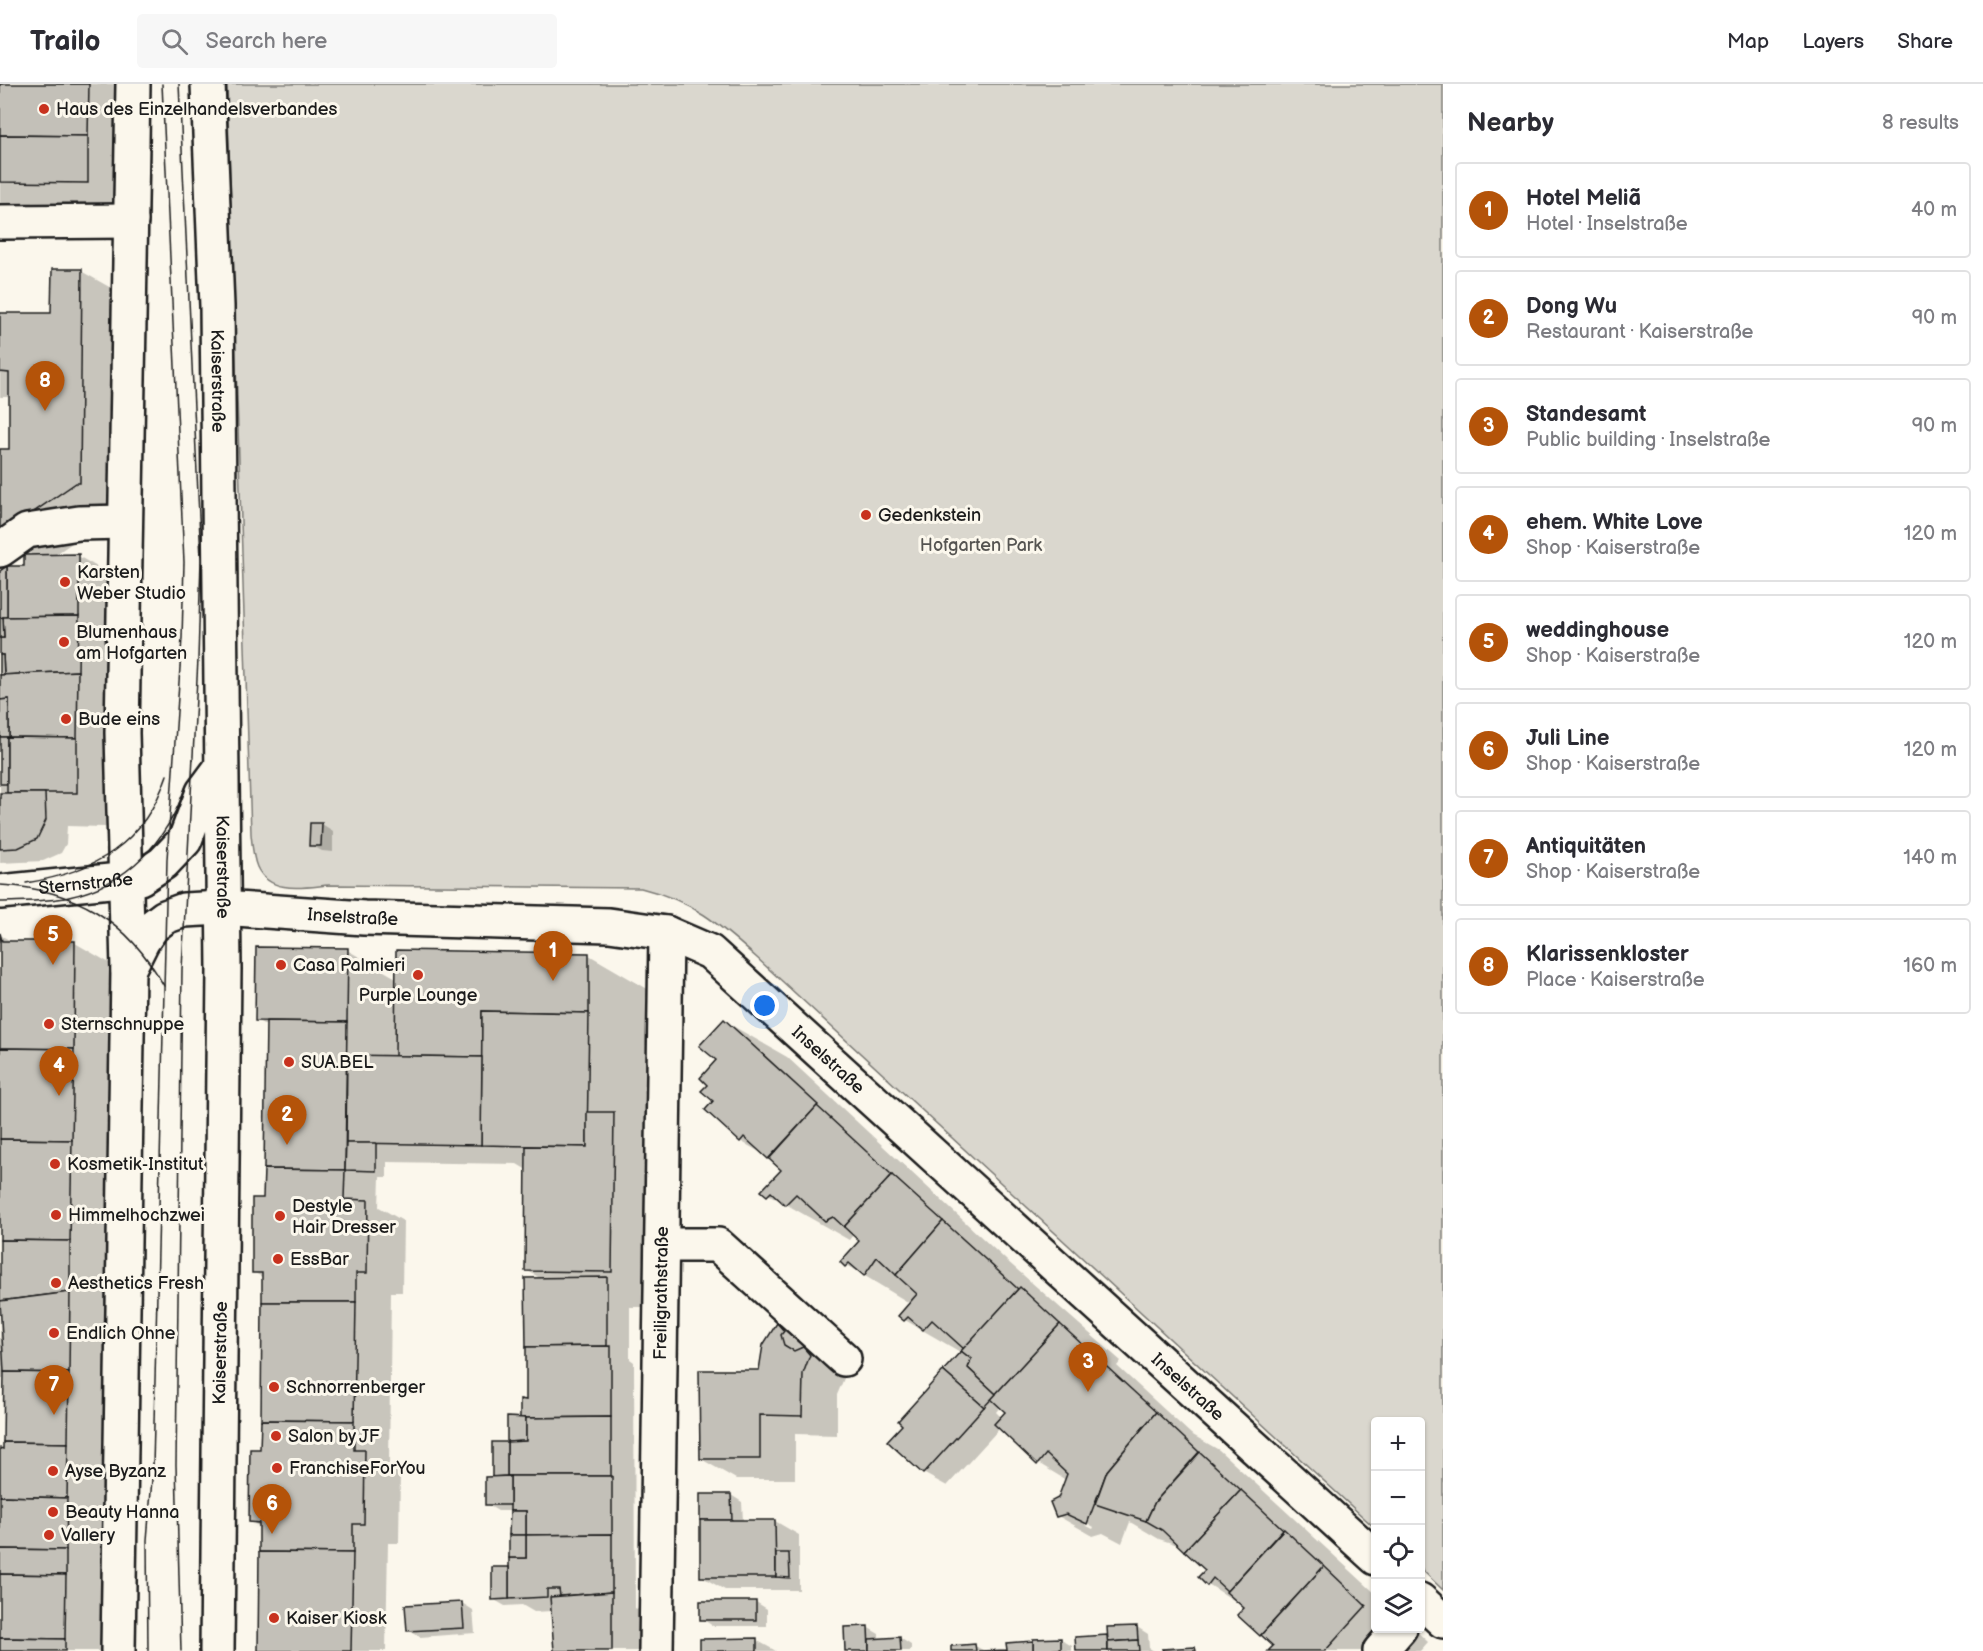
<!DOCTYPE html>
<html lang="en">
<head>
<meta charset="utf-8">
<style>
	:root { --surface:#fff; --page:#f7f7f7; --text:#2b2b33; --muted:#7c7c81; --line:#e1e1e2; --accent:#b45309 }
	body { margin:0; font-family:"Balsamiq Sans",sans-serif; background:var(--page); color:var(--text) }
	.controls { position:absolute; right:18px; bottom:18px; display:grid; overflow:hidden; border-radius:6px; box-shadow:0 2px 4px #0004 }
	.controls button { width:54px; height:54px; display:grid; place-items:center; padding:0; border:0; border-bottom:2px solid var(--line); background:var(--surface); color:var(--text); font:30px sans-serif }
	.you { position:absolute; left:765px; top:922px; width:21px; height:21px; margin:-15px; border:4px solid #fff; border-radius:50%; background:#1a73e8; box-shadow:0 0 0 9px #1a73e833 }
	.badge { display:grid; place-items:center; width:39px; height:39px; border-radius:50%; background:var(--accent); color:#fff; font-size:20px; font-weight:700 }
	.pin { position:absolute; translate:-50% -50px; filter:drop-shadow(0 2px 3px #0008) }
	.pin::after { content:''; position:absolute; top:32px; width:21px; height:18px; background:inherit; clip-path:polygon(0 0,100% 0,50% 100%) }
	.list { margin:0; padding:0; list-style:none }
	h2 { display:flex; justify-content:space-between; align-items:center; height:78px; margin:0; padding:0 24px; font-size:26px }
	h2 small { font-size:20px; font-weight:400; color:var(--muted) }
	.list li { display:grid; grid-template-columns:39px 1fr auto; gap:18px; align-items:center; box-sizing:border-box; height:96px; margin:0 12px 12px; padding:0 12px; border:2px solid var(--line); border-radius:6px }
	.list b { display:block; font-size:22px; white-space:nowrap }
	.list p { margin:0; font-size:20px; white-space:nowrap; color:var(--muted) }
	.list em { font-size:20px; font-style:normal; color:var(--muted) }
	.icon { flex:none; width:33px; height:33px; fill:none; stroke:currentColor; stroke-width:2; stroke-linecap:round; stroke-linejoin:round }
	.map { position:relative; flex:none; width:1443px; height:1567px; overflow:hidden }
	header { display:flex; align-items:center; gap:36px; box-sizing:border-box; height:84px; padding:0 30px; background:var(--surface); border-bottom:2px solid var(--line) }
	header strong { font-size:28px }
	nav { display:flex; gap:33px; margin-inline-start:auto; font-size:21px }
	.search { width:420px; height:54px; background:var(--page); display:flex; align-items:center; gap:15px; box-sizing:border-box; padding:0 21px; border-radius:6px; color:var(--muted); font-size:22px }
	main { display:flex }
	aside { flex:1; background:var(--surface) }
	.map>svg:first-child { display:block }
</style>
</head>
<body>
<header>
<strong>Trailo</strong>
<div class="search"><svg class="icon" aria-label="search" viewBox="0 0 24 24"><circle cx="10" cy="10" r="6"/><path d="M15 15l6 6"/></svg>Search here</div>
<nav><a>Map</a><a>Layers</a><a>Share</a></nav>
</header>
<main>
<div class="map">
<svg width="1443" height="1567" viewBox="0 0 1443 1567">
	<rect width="100%" height="100%" fill="#fbf7ec"/>
	<filter id="ink" filterUnits="userSpaceOnUse"><feTurbulence type="fractalNoise" baseFrequency=".0167" numOctaves="2"/><feDisplacementMap in="SourceGraphic" scale="12" xChannelSelector="R" yChannelSelector="G"/><feConvolveMatrix kernelMatrix="1 2 1 2 8 2 1 2 1" color-interpolation-filters="sRGB"/></filter>
	<g filter="url(#ink)">
		<!-- green -->
		<path fill="#dad7ce" stroke="#7b7a75" stroke-width="1.5" d="M227,0H1443V1506L1421,1485L1420,1338H1376L1375,1444L757,874C718,839 693,817 641,804L329,801C305,803 270,811 257,783C253,774 252,760 251,750Z"/>
		<!-- shadow -->
		<g fill="#0003" fill-rule="evenodd">
			<path d="M0,0H151L150,134L0,131Z"/>
			<path d="M81,187L127,213L122,425L53,472H78L141,508L139,744L67,742L66,760L61,769L43,777L0,779V489L25,484L35,472L0,452V367H10L11,313H0V230L53,231Z"/>
			<path d="M322,740L333,747V768L322,767L311,761Z"/>
			<path d="M0,851L15,859H75L137,895L127,1567H0V1366H4L5,1294L0,1295Z"/>
			<path d="M347,866L398,895L589,871L651,907L674,1223H630V1275L634,1278L635,1524L647,1530V1567H555L552,1527L534,1528L522,1521L505,1522L493,1515L510,1486L511,1427H498L486,1420L493,1394L513,1359L527,1317L526,1195H542L526,1186L527,1086L517,1080L387,1078V1093H380L379,1123L403,1137L402,1208H391L389,1382L400,1388L399,1459H388L386,1567H259L261,1443L250,1437L261,1366L264,1194L253,1188L265,1115L267,942L256,936Z"/>
			<path d="M724,937L787,973L1006,1176L1121,1277L1117,1282L1191,1350L1219,1366L1376,1510V1544H1413L1428,1558L1420,1567H1270L1275,1562L1239,1531L1246,1524L1208,1500L1207,1486L1181,1462L1159,1455L1130,1438L1122,1459L1103,1449L1093,1452L1058,1432L1059,1415L1066,1396L1038,1379L1000,1344L947,1402L923,1389L904,1340L962,1269L905,1236L911,1220L842,1178L861,1157L853,1151L849,1156L768,1110L783,1086L769,1073L740,1057L715,1017L709,1001L718,976ZM1001,1322L1008,1328L1002,1334L996,1328ZM1085,1438L1094,1443L1093,1445L1085,1441Z"/>
			<path d="M777,1241L812,1261L819,1268L815,1272L845,1292L837,1311V1351L795,1350V1395H736L701,1375L760,1287Z"/>
			<path d="M731,1411L742,1418L743,1437H775L799,1451V1506H725L702,1493Z"/>
			<path d="M756,1518L767,1525V1542H713L702,1535Z"/>
			<path d="M462,1519L473,1526L475,1549L420,1553L408,1546Z"/>
			<path d="M867,1543L879,1550V1555L900,1554L911,1561V1567H846Z"/>
			<path d="M1137,1543L1148,1550L1149,1564L1154,1567H1078L1077,1554L1109,1553Z"/>
			<path d="M1060,1555L1072,1562V1567H1008Z"/>
			<path d="M756,1556L776,1567H702Z"/>
			<path d="M975,1562L985,1567H953Z"/>
		</g>
		<!-- building -->
		<g fill="#c3c0b8" stroke="#1c1c1c" stroke-width="1.5">
			<path d="M0,0H89L88,52L0,51Z"/>
			<path d="M0,51L88,52V99L0,98Z"/>
			<path d="M52,185H82L80,399H76L0,451V365H9V289L0,288V229H51Z"/>
			<path d="M79,470V532L7,533V482H24V471Z"/>
			<path d="M7,482V533L0,534V487Z"/>
			<path d="M79,532L78,587L4,591L3,571H0V554H4L3,533Z"/>
			<path d="M3,533L4,554H0V534Z"/>
			<path d="M0,571H3L4,591H0Z"/>
			<path d="M78,587L77,654L9,653V615L0,616V591Z"/>
			<path d="M9,615V653H0V616Z"/>
			<rect x="0" y="653" width="7" height="47"/>
			<path d="M7,653L77,654V709H7Z"/>
			<path d="M0,709H45L46,736L37,755L18,764L0,765Z"/>
			<path d="M310,739H322L321,762H309Z"/>
			<path d="M0,849L2,857H75L74,965L0,964Z"/>
			<path d="M256,863L348,864L347,938L255,937Z"/>
			<path d="M396,866L589,869V929L482,927V973L395,972Z"/>
			<path d="M482,927L589,929L587,1063L481,1061Z"/>
			<path d="M724,935L818,1021L768,1075L744,1053L740,1058L705,1026L713,1017L701,1007L707,1001L700,994L716,976L699,962Z"/>
			<path d="M266,937L347,938L345,1086L264,1085Z"/>
			<path d="M0,964L74,965L72,1056L0,1055Z"/>
			<path d="M347,971L482,973L481,1061L346,1059Z"/>
			<path d="M817,1022L892,1091L844,1143L833,1133L825,1137L796,1110L785,1121L771,1108L767,1112L761,1107L781,1086L769,1075Z"/>
			<path d="M587,1028H614L612,1188L525,1187L526,1062L587,1063Z"/>
			<path d="M0,1055L72,1056L70,1157L0,1156Z"/>
			<path d="M346,1059H376V1087L345,1086Z"/>
			<path d="M264,1085L345,1086L344,1115L368,1116L367,1189H356V1218H262V1189H252V1114H263Z"/>
			<path d="M892,1091L943,1137L896,1191L877,1173L864,1192L849,1179L845,1183L840,1178L859,1157L844,1143Z"/>
			<path d="M943,1137L1018,1205L964,1265L932,1236L923,1246L908,1233L904,1237L898,1232L917,1210L896,1191Z"/>
			<path d="M0,1156L70,1157V1208L0,1217Z"/>
			<path d="M607,1193V1262L526,1263L525,1194Z"/>
			<path d="M1020,1203L1060,1240L996,1310L968,1284L971,1275L961,1267Z"/>
			<path d="M70,1208L69,1289L4,1288L0,1217Z"/>
			<path d="M262,1218H356L354,1337L261,1336Z"/>
			<path d="M777,1239L784,1247L781,1251L784,1261L794,1267L803,1263L810,1271L803,1290L802,1332L760,1331V1375H700L699,1286H759L763,1261Z"/>
			<path d="M1060,1240L1156,1328L1107,1387L1087,1440L1066,1430L1056,1433L1050,1418L1058,1414L1067,1390L1046,1370L1037,1381L994,1340L1005,1328L991,1315Z"/>
			<path d="M611,1262V1333L520,1334V1315L526,1316V1263Z"/>
			<path d="M961,1267L971,1275L968,1284L996,1310L984,1323L943,1287Z"/>
			<path d="M943,1287L984,1323L923,1390L887,1357L902,1341L898,1337Z"/>
			<path d="M4,1288L69,1289L68,1359L3,1358Z"/>
			<path d="M1156,1328L1199,1368L1155,1418L1146,1437L1095,1420L1107,1387Z"/>
			<path d="M507,1333L526,1334V1357L507,1358Z"/>
			<path d="M611,1333V1392H507V1358L526,1357V1334Z"/>
			<path d="M261,1336L354,1337V1366H365L364,1440H353V1469L259,1468V1439L249,1438L250,1365H260Z"/>
			<path d="M3,1358L68,1359L67,1414L0,1412V1364L3,1365Z"/>
			<path d="M492,1358H507V1392L492,1393Z"/>
			<path d="M1200,1368L1241,1406L1184,1467L1162,1446L1146,1437L1155,1418Z"/>
			<path d="M510,1392H612V1450L526,1451V1427H510Z"/>
			<path d="M510,1392V1421H485V1393Z"/>
			<path d="M1241,1406L1283,1445L1227,1507L1213,1494L1207,1502L1198,1493L1205,1486L1184,1467Z"/>
			<path d="M700,1410H731L732,1436H700Z"/>
			<path d="M0,1412L67,1414L66,1466L0,1465Z"/>
			<path d="M510,1427H526V1451H509Z"/>
			<path d="M700,1436H775L776,1493H700Z"/>
			<path d="M1284,1445L1324,1482L1260,1552L1237,1531L1244,1524L1226,1508Z"/>
			<path d="M612,1450V1508L560,1512L559,1505H547V1513L509,1515V1474H526V1451Z"/>
			<rect x="509" y="1451" width="17" height="23"/>
			<path d="M0,1465L66,1466V1491L0,1490Z"/>
			<path d="M259,1468L353,1469L351,1567H258Z"/>
			<path d="M776,1469H789L790,1494L776,1493Z"/>
			<path d="M1324,1482L1366,1522L1325,1567H1268L1273,1562L1261,1551Z"/>
			<path d="M492,1483H509V1515L492,1516Z"/>
			<path d="M0,1490L66,1491L65,1555L0,1554Z"/>
			<path d="M612,1508V1567H554L550,1513Z"/>
			<rect x="700" y="1517" width="56" height="19"/>
			<path d="M462,1518L464,1544L407,1547L405,1521Z"/>
			<path d="M868,1542L869,1567H845L844,1543Z"/>
			<path d="M1137,1542L1138,1556L1108,1558L1107,1543Z"/>
			<path d="M1107,1551L1108,1567H1076L1075,1553Z"/>
			<path d="M900,1553L901,1567H869V1555Z"/>
			<path d="M0,1554L65,1555V1567H0Z"/>
			<path d="M757,1554V1567H700V1555Z"/>
			<path d="M1061,1554V1565L1033,1567V1555Z"/>
			<path d="M1138,1556L1139,1567H1108V1558Z"/>
			<path d="M1033,1557V1567H978L1007,1566L1006,1559Z"/>
			<path d="M975,1560L976,1567H951V1562Z"/>
			<path d="M1195,1563L1196,1567H1163L1162,1565Z"/>
		</g>
		<g fill="none" stroke-linecap="round" stroke-linejoin="round">
			<!-- minor casing -->
			<g stroke="#1c1c1c" stroke-width="38">
				<g id="minor">
					<path d="M0,138L131,137"/>
					<path d="M0,466L27,447L79,439L125,438"/>
					<path id="s1" d="M0,808L140,794L163,779L185,756L203,708L220,685"/>
					<path id="s2" d="M128,886L142,858L153,842L165,833L184,826L222,824L364,834L609,841L666,849L710,868L1376,1474"/>
					<path d="M662,1161H718L844,1275"/>
					<path d="M1420,1516L1443,1537"/>
					<path id="s3" d="M656,1567L666,849"/>
					<path d="M1380,1567L1400,1544"/>
				</g>
			</g>
			<!-- major casing -->
			<g stroke="#1c1c1c" stroke-width="38">
				<g id="major">
					<path id="s4" d="M208,0L217,222L224,885L217,1567"/>
					<path d="M118,1567L128,886L122,649L133,0"/>
				</g>
			</g>
			<!-- minor -->
			<use href="#minor" stroke="#fbf7ec" stroke-width="33"/>
			<!-- major -->
			<use href="#major" stroke="#fbf7ec" stroke-width="33"/>
			<!-- tram -->
			<g stroke="#1c1c1c" stroke-width="1.5">
				<path d="M179,0L201,475L198,575L182,885L176,1381L181,1567"/>
				<path d="M26,799C95,788 144,760 167,691"/>
				<path d="M0,801C75,805 128,836 164,902"/>
				<path d="M0,818C23,817 47,818 69,813C128,800 167,757 186,702"/>
				<path d="M148,1567L147,1456L153,1383L167,775L182,554L184,478L162,0"/>
			</g>
		</g>
	</g>
	<!-- markers -->
	<g fill="#c8321e" stroke="#fbf7ec" stroke-width="2">
		<circle cx="44" cy="25" r="6"/>
		<circle cx="866" cy="431" r="6"/>
		<circle cx="65" cy="498" r="6"/>
		<circle cx="64" cy="558" r="6"/>
		<circle cx="66" cy="635" r="6"/>
		<circle cx="281" cy="881" r="6"/>
		<circle cx="418" cy="891" r="6"/>
		<circle cx="49" cy="940" r="6"/>
		<circle cx="289" cy="978" r="6"/>
		<circle cx="55" cy="1080" r="6"/>
		<circle cx="56" cy="1131" r="6"/>
		<circle cx="280" cy="1132" r="6"/>
		<circle cx="278" cy="1175" r="6"/>
		<circle cx="56" cy="1199" r="6"/>
		<circle cx="54" cy="1249" r="6"/>
		<circle cx="274" cy="1303" r="6"/>
		<circle cx="276" cy="1352" r="6"/>
		<circle cx="277" cy="1384" r="6"/>
		<circle cx="53" cy="1387" r="6"/>
		<circle cx="53" cy="1428" r="6"/>
		<circle cx="49" cy="1451" r="6"/>
		<circle cx="274" cy="1534" r="6"/>
	</g>
	<g text-anchor="middle" stroke-width="6" stroke-linejoin="round" paint-order="stroke">
		<!-- poi labels -->
		<g font-size="18" fill="#1c1c1c" stroke="#fbf7ec" text-anchor="start">
			<text x="56" y="31">Haus des Einzelhandelsverbandes</text>
			<text x="878" y="437">Gedenkstein</text>
			<text x="77" y="494">Karsten<tspan x="77" dy="21">Weber Studio</tspan></text>
			<text x="76" y="554">Blumenhaus<tspan x="76" dy="21">am Hofgarten</tspan></text>
			<text x="78" y="641">Bude eins</text>
			<text x="293" y="887">Casa Palmieri</text>
			<text x="418" y="917" text-anchor="middle">Purple Lounge</text>
			<text x="61" y="946">Sternschnuppe</text>
			<text x="301" y="984">SUA.BEL</text>
			<text x="67" y="1086">Kosmetik-Institut</text>
			<text x="292" y="1128">Destyle<tspan x="292" dy="21">Hair Dresser</tspan></text>
			<text x="68" y="1137">Himmelhochzwei</text>
			<text x="290" y="1181">EssBar</text>
			<text x="68" y="1205">Aesthetics Fresh</text>
			<text x="66" y="1255">Endlich Ohne</text>
			<text x="286" y="1309">Schnorrenberger</text>
			<text x="288" y="1358">Salon by JF</text>
			<text x="289" y="1390">FranchiseForYou</text>
			<text x="65" y="1393">Ayse Byzanz</text>
			<text x="65" y="1434">Beauty Hanna</text>
			<text x="61" y="1457">Vallery</text>
			<text x="286" y="1540">Kaiser Kiosk</text>
		</g>
		<!-- street labels -->
		<g font-size="18" fill="#1c1c1c" stroke="#fbf7ec">
			<text dy="6" stroke="none"><textPath href="#s4" startOffset="297">Kaiserstraße</textPath></text>
			<text dy="6" stroke="none"><textPath href="#s4" startOffset="783">Kaiserstraße</textPath></text>
			<text dy="6" stroke="none"><textPath href="#s1" startOffset="86">Sternstraße</textPath></text>
			<text dy="6" stroke="none"><textPath href="#s2" startOffset="255">Inselstraße</textPath></text>
			<text dy="6" stroke="none"><textPath href="#s2" startOffset="777">Inselstraße</textPath></text>
			<text dy="6" stroke="none"><textPath href="#s3" startOffset="358">Freiligrathstraße</textPath></text>
			<text transform="translate(220 1269) rotate(-89)" y="6">Kaiserstraße</text>
			<text dy="6" stroke="none"><textPath href="#s2" startOffset="1263">Inselstraße</textPath></text>
		</g>
		<!-- park labels -->
		<g font-size="18" fill="#555451" stroke="#fbf7ec">
			<text x="981" y="467">Hofgarten Park</text>
		</g>
	</g>
</svg>
<div class="controls">
<button>+</button>
<button>−</button>
<button><svg class="icon" aria-label="locate" viewBox="0 0 24 24"><circle cx="12" cy="12" r="6"/><path d="M12 2v4M12 18v4M2 12h4M18 12h4"/></svg></button>
<button><svg class="icon" aria-label="layers" viewBox="0 0 24 24"><path d="M12 4l9 5-9 5-9-5zM3 14l9 5 9-5"/></svg></button>
</div>
<div class="you"></div>
<div class="pin badge" style="left:553px;top:897px">1</div>
<div class="pin badge" style="left:287px;top:1061px">2</div>
<div class="pin badge" style="left:1088px;top:1308px">3</div>
<div class="pin badge" style="left:59px;top:1012px">4</div>
<div class="pin badge" style="left:53px;top:881px">5</div>
<div class="pin badge" style="left:272px;top:1450px">6</div>
<div class="pin badge" style="left:54px;top:1331px">7</div>
<div class="pin badge" style="left:45px;top:327px">8</div>
</div>
<aside>
<h2>Nearby<small>8 results</small></h2>
<ul class="list">
<li><span class="badge">1</span><div><b>Hotel Meliã</b><p>Hotel · Inselstraße</p></div><em>40 m</em></li>
<li><span class="badge">2</span><div><b>Dong Wu</b><p>Restaurant · Kaiserstraße</p></div><em>90 m</em></li>
<li><span class="badge">3</span><div><b>Standesamt</b><p>Public building · Inselstraße</p></div><em>90 m</em></li>
<li><span class="badge">4</span><div><b>ehem. White Love</b><p>Shop · Kaiserstraße</p></div><em>120 m</em></li>
<li><span class="badge">5</span><div><b>weddinghouse</b><p>Shop · Kaiserstraße</p></div><em>120 m</em></li>
<li><span class="badge">6</span><div><b>Juli Line</b><p>Shop · Kaiserstraße</p></div><em>120 m</em></li>
<li><span class="badge">7</span><div><b>Antiquitäten</b><p>Shop · Kaiserstraße</p></div><em>140 m</em></li>
<li><span class="badge">8</span><div><b>Klarissenkloster</b><p>Place · Kaiserstraße</p></div><em>160 m</em></li>
</ul>
</aside>
</main>
</body>
</html>
